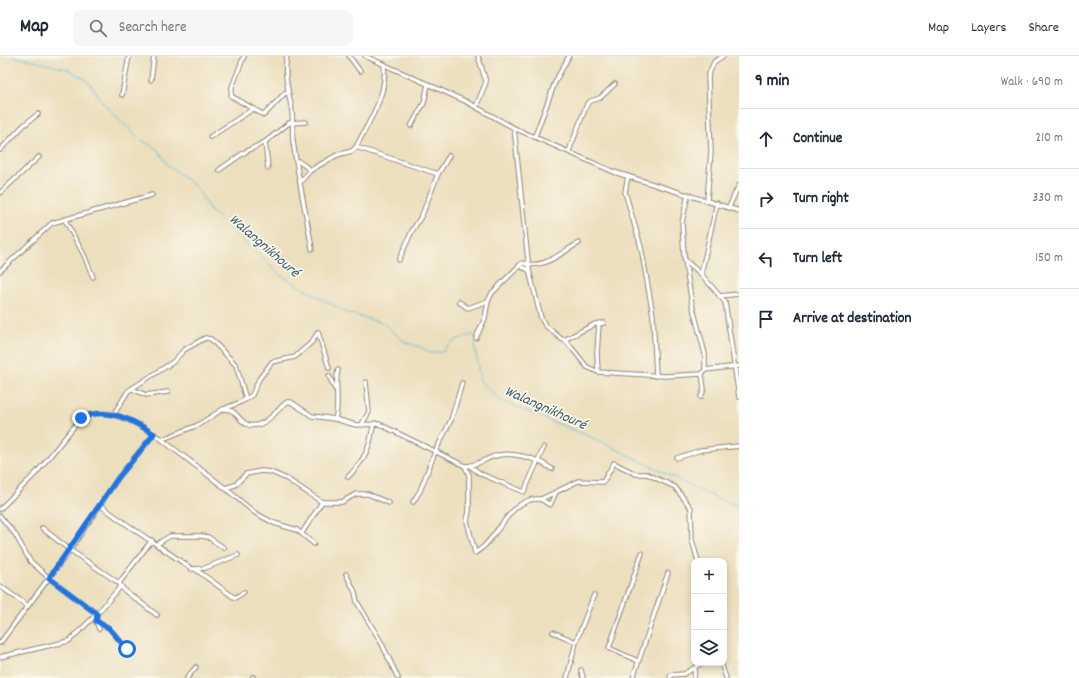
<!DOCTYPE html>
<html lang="en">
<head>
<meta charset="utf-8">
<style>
	:root { --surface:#fff; --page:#f6f6f7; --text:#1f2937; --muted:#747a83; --line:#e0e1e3 }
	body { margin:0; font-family:Dekko,sans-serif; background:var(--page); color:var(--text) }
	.controls { position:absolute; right:12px; bottom:12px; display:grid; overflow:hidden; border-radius:8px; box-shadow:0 2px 6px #0003 }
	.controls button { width:36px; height:36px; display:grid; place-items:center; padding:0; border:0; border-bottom:1px solid var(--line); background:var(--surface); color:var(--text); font:20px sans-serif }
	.stop { position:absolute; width:12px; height:12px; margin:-9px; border:3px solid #1a73e8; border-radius:50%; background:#fff }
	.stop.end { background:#1a73e8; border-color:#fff; box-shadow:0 1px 4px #0008 }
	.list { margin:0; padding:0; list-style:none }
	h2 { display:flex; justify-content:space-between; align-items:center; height:52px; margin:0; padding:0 16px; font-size:17px }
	h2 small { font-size:13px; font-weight:400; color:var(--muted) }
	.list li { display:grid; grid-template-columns:26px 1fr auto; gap:12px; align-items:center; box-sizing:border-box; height:60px; padding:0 16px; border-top:1px solid var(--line) }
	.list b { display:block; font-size:15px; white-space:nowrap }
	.list em { font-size:13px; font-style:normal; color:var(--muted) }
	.icon { flex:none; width:22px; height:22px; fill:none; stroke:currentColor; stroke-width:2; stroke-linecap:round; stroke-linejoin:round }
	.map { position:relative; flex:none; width:739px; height:622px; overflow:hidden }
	header { display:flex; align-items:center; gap:24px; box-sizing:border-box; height:56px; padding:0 20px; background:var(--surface); border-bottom:1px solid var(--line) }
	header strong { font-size:19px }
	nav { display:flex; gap:22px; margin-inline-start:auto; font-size:14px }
	.search { width:280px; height:36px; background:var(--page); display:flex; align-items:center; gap:10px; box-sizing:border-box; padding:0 14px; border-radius:8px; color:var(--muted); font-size:15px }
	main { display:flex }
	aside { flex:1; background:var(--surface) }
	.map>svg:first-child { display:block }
</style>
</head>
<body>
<header>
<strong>Map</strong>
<div class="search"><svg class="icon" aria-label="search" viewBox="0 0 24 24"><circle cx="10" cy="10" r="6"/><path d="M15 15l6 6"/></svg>Search here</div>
<nav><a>Map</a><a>Layers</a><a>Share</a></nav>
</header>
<main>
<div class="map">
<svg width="739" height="622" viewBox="0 0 739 622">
	<rect width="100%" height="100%" fill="#fbf7ec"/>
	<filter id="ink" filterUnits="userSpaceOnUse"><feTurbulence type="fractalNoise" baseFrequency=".025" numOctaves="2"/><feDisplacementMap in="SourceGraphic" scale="8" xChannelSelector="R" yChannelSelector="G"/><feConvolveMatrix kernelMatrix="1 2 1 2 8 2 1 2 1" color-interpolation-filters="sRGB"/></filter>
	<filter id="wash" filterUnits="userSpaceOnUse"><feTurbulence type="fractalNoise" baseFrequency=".012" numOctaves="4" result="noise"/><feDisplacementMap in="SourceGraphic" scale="16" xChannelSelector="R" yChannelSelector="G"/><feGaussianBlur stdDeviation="0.9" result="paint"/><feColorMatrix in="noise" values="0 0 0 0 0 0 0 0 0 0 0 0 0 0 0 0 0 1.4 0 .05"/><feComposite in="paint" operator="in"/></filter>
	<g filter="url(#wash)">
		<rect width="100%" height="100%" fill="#ecdfbd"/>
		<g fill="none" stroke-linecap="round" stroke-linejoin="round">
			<!-- stream -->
			<g stroke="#59bbd8" stroke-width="1">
				<path d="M13,0L67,13L87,24L104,48L140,83L158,94L168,109L197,132L209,153L280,219L347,257L383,267L405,286L423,292L430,297L443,296C449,285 460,282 473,279L475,281"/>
				<path d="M476,284L475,290L480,325L501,345L598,384L714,441L739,450"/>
			</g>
		</g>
	</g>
	<g filter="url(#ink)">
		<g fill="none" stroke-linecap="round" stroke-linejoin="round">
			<!-- minor casing -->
			<g stroke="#8c8574" stroke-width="5.5">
				<g id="minor">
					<path d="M244,0L232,31L231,40L264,59L285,37H288"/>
					<path d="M287,0C283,18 289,37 292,55C293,65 292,75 293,85C298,121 306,157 312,193"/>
					<path d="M349,0L360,15"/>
					<path d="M365,0L465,45L514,72L614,116L739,155"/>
					<path d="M151,24L154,0"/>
					<path d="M122,39L129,0"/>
					<path d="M476,51L486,26L478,0"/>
					<path d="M411,70L424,47L428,28"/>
					<path d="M514,72L529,214L541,262L545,269L560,282L567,286L587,311L598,316L665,320L702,318L705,314L739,310"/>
					<path d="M535,80L556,24L569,0"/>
					<path d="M210,81L253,53"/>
					<path d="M265,86L268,112"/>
					<path d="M356,91C369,65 388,39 384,8"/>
					<path d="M0,94L24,69L38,58"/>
					<path d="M569,95L587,48L591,45L600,42L615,28"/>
					<path d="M298,105L311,114"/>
					<path d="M219,114L245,96L265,86L289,67L306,66"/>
					<path d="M628,120L625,136L641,191L653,259L656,320"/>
					<path d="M300,126L311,114L337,99L352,95L356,91L438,118"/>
					<path d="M0,137L39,101"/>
					<path d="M688,138L682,167L684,199L692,248L705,298V314"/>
					<path d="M707,144L711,96L708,20L714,6L723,0"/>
					<path d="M729,151L739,129"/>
					<path d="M65,164L84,199L93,221"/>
					<path d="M399,204L412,175L422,159L438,118L449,100"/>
					<path d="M685,204L701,218L725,246L739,341"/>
					<path d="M519,210L529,214"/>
					<path d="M0,215L52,167L152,139"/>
					<path d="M701,218L717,147"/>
					<path d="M719,240L739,238"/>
					<path d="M459,246L468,252L488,245"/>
					<path d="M318,276L329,312"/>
					<path d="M476,282L485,262L488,245L492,237L522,207C544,214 560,197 579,187"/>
					<path d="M564,284L595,268L604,267"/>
					<path d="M598,316L597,297L599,267"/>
					<path d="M329,320L335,333"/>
					<path d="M132,333L146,339L168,336"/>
					<path d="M701,341L704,333L702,318"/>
					<path d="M224,353L243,345L252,339L259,323L272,306L295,301L312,286L318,276"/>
					<path d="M114,358L128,335L173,306L184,294L205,282L211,283L236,309L246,343"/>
					<path d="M335,363C340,347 334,330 338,314"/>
					<path d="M362,368L369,356L366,326"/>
					<path d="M161,383L225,432L235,429L246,418L261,415L271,416L287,423L322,446H342L356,438H368L389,447"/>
					<path d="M677,402L701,394L739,390"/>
					<path d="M465,410L469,419V455L467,465L475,497C479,494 484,491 487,487C501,472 515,441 539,443C543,444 547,447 550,449L556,436L578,425L603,426L614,407L636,418H647L675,431L691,452L692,484L698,505"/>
					<path d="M470,410L481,418L524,436L544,391"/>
					<path d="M348,421C358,411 366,401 370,386C372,378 371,374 375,367"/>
					<path d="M225,432L255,457L274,467L297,474L314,488"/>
					<path d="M541,443L556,436"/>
					<path d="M413,446L420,435L435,396L451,364L462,327"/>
					<path d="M100,449C130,472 161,491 192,513L205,512L238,499"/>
					<path d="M0,453L37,416L81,362C101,352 122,360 141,370C148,374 154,380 163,383L198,369L223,353C239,351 240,376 260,368C271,364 278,353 287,346H291L312,360L335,363L356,369L379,368L465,410C475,410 482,405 492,401C509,394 537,402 552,413"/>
					<path d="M0,460L15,478L30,505L49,522L97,558L69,585L0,601"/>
					<path d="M42,472L70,494L119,527L124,534L157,559"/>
					<path d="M302,477L322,446"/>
					<path d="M157,488L170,480H201L208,481L224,492"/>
					<path d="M195,513L235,542L244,536"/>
					<path d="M346,518L355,536L357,546L381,586L398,622"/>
					<path d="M119,527L152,484"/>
					<path d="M0,530L28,550"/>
					<path d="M96,565L109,572L127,593"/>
					<path d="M99,573L96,565L97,558L121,530"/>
					<path d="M553,576L576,586"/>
					<path d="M0,587L70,494L118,422L154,378"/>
					<path d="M638,605L609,592L642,497"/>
					<path d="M721,607L726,622"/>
					<path d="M581,614L583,622"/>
					<path d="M187,622L196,611"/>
					<path d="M252,622L253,621"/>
					<path d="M567,622L576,586L594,539"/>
					<path d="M633,622L668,517"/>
					<path d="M670,622L671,619L684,618L702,607"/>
					<path d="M694,622L695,613"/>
				</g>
			</g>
			<!-- minor -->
			<use href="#minor" stroke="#fff" stroke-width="3.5"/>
		</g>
	</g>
	<g fill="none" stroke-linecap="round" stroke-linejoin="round" filter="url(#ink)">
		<!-- route -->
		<path stroke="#1a73e8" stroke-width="5" d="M81,362C106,350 133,364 154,378L118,422L49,522L97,558L96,565L109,572L127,593"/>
	</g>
	<g text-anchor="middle" stroke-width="3.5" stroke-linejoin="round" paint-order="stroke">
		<!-- water labels -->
		<g font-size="15" font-style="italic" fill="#3b5d68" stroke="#fbf7ec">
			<text transform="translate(265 189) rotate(41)" y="5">Walangnikhouré</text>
			<text transform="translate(546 351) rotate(24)" y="5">Walangnikhouré</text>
		</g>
	</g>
</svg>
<div class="controls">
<button>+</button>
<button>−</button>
<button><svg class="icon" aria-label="layers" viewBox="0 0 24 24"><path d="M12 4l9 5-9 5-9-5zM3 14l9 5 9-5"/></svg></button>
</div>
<div class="stop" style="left:127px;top:593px"></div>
<div class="stop end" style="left:81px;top:362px"></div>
</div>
<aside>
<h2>9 min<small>Walk · 690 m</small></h2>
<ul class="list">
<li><svg class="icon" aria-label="ahead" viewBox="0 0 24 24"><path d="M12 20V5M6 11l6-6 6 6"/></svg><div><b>Continue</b></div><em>210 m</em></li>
<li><svg class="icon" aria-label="right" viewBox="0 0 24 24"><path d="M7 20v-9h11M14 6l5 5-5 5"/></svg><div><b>Turn right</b></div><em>330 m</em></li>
<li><svg class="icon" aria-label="left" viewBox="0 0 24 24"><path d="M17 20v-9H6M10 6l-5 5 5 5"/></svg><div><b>Turn left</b></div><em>150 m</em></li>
<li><svg class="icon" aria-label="arrive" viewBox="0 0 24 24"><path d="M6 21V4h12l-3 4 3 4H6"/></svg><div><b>Arrive at destination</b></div></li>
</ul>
</aside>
</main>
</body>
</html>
